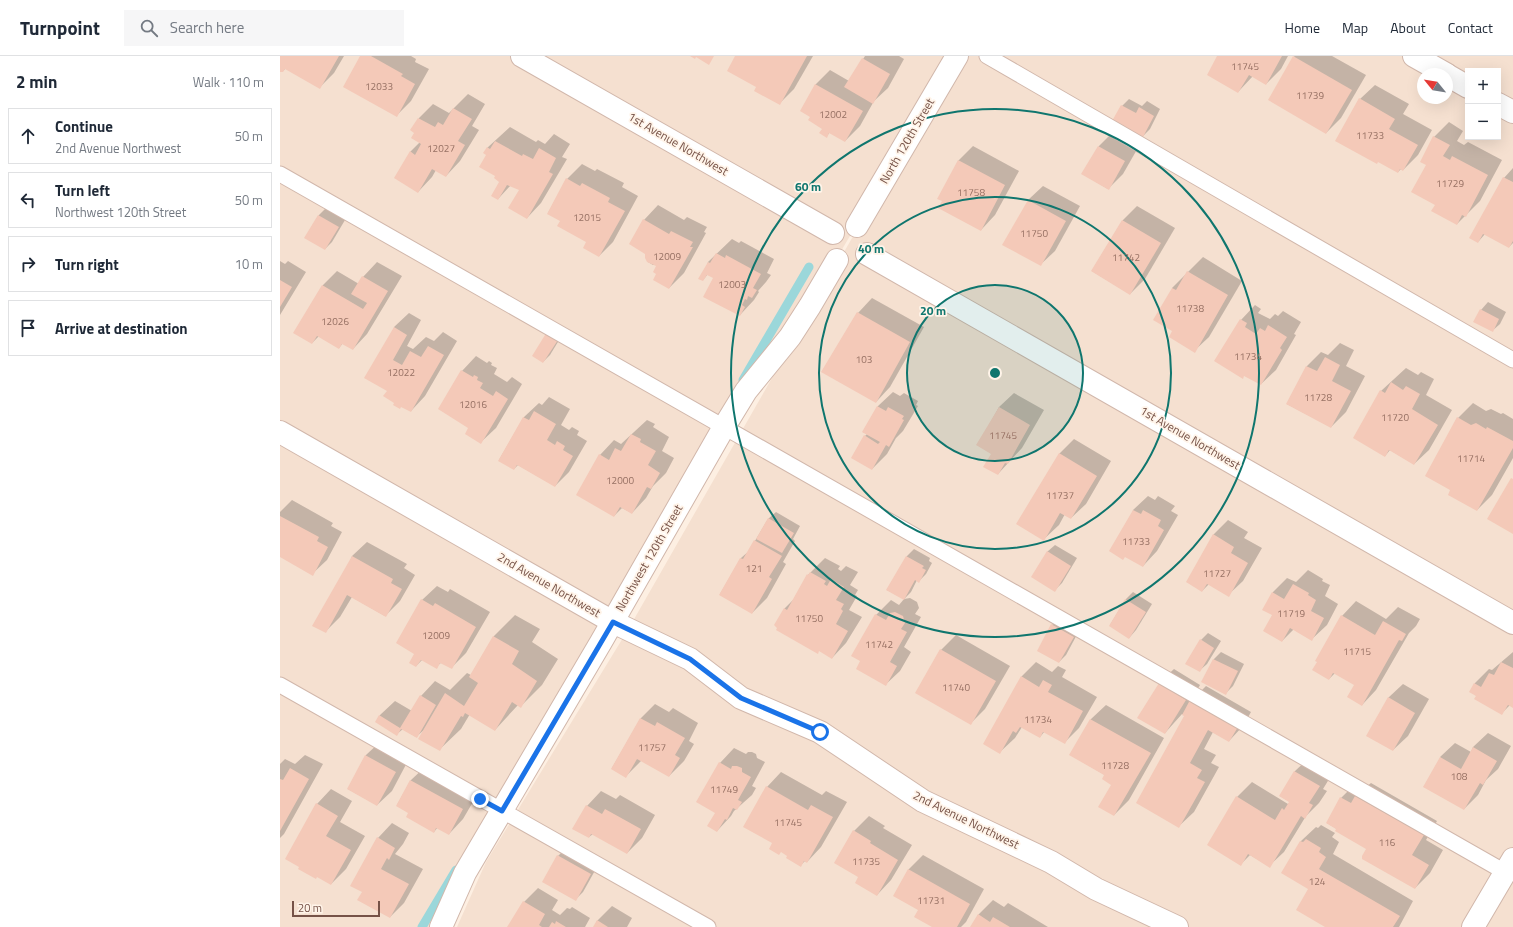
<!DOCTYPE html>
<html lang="en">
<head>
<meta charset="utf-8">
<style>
	:root { --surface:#fff; --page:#f6f6f7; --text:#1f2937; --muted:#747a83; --line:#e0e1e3 }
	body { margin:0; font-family:"Titillium Web",sans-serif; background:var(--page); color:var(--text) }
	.controls { position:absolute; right:12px; top:12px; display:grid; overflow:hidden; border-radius:0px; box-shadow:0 4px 16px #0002 }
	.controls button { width:36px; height:36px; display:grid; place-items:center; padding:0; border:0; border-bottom:1px solid var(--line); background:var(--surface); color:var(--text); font:20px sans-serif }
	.compass { position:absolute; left:1137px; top:12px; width:36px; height:36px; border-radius:50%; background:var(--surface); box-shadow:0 4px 16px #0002; rotate:300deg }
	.scale { position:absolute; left:12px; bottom:10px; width:88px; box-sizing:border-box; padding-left:4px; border:2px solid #765247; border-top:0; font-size:11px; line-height:14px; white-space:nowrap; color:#765247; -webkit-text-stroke:3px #fff4e9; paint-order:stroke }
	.stop { position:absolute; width:12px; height:12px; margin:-9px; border:3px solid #1a73e8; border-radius:50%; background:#fff }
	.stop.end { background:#1a73e8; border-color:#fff; box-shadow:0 1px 4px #0008 }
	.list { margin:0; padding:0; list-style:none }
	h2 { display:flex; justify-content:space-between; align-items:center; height:52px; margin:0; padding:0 16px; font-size:17px }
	h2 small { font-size:13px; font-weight:400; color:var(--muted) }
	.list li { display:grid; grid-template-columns:26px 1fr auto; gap:12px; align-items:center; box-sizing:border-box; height:56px; margin:0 8px 8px; padding:0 8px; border:1px solid var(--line); border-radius:0px }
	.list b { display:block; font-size:15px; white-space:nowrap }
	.list p { margin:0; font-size:13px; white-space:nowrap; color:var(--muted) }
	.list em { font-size:13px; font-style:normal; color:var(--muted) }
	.icon { flex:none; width:22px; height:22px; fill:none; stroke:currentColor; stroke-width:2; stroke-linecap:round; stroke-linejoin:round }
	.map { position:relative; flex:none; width:1233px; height:871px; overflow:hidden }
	header { display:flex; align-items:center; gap:24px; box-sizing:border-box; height:56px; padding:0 20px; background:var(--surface); border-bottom:1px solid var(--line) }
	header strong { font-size:19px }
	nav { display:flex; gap:22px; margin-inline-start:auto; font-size:14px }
	.search { width:280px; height:36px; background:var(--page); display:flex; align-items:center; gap:10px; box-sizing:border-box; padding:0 14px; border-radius:0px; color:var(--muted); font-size:15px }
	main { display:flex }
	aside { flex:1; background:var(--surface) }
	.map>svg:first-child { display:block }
</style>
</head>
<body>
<header>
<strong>Turnpoint</strong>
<div class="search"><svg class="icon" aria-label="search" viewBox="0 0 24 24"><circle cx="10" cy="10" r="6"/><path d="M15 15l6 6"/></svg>Search here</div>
<nav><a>Home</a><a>Map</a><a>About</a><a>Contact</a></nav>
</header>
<main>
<aside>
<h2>2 min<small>Walk · 110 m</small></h2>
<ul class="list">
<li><svg class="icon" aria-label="ahead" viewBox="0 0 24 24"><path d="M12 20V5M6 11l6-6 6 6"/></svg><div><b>Continue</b><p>2nd Avenue Northwest</p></div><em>50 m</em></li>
<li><svg class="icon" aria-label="left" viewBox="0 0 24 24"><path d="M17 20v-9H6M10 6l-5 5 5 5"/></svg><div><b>Turn left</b><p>Northwest 120th Street</p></div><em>50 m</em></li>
<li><svg class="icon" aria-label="right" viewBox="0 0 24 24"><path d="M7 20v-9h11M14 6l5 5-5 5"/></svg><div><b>Turn right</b></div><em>10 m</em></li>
<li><svg class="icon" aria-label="arrive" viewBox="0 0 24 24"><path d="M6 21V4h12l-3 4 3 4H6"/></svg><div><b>Arrive at destination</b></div></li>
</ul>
</aside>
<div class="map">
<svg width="1233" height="871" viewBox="0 0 1233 871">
	<rect width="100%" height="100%" fill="#fdefe2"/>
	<!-- residential -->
	<g fill="#f5e0d0" fill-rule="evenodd">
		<path d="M0,0H669L574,173L354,548L153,871H0Z"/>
		<path d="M678,0H1233V871H177L206,806L349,572L568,189ZM1188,15H1218V81H1188ZM1143,18H1167V42H1143Z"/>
	</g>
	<!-- shadow -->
	<g fill="#0003">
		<path d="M0,0H64L54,17L40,31L6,12L3,15H0Z"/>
		<path d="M82,0H131L136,3L135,6L149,13L131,45L117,59Z"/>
		<path d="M456,0H533L514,33L499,48L477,31Z"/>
		<path d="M585,0H619L624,3L608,32L594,45L580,70L565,85L550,76L547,80L543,72L531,61L535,29L550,14L569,25Z"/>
		<path d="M938,0H1008L1001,13L986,28L973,20L958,36Z"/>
		<path d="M1014,0H1052L1086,19L1061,62L1046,77Z"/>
		<path d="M1095,29L1129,48L1123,58L1152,74L1138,99L1123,114L1121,113L1118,116L1080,43Z"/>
		<path d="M188,38L205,48L192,70L199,74L180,105L166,120L156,114L152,121L138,136L130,96L140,86L135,77L139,62L153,48L169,57Z"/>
		<path d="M849,43L862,50L867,45L880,53L870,73L863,80L842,50Z"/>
		<path d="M1169,66L1183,75L1177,85L1184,89L1188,86L1222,104L1200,145L1177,168L1156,148L1147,108L1154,81Z"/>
		<path d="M230,71L256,86L258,84L265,88L274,78L290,88L282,101L287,103L261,147L247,162L240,133L231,129L218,143L221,125L216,120L208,99L207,92Z"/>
		<path d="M833,76L859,90L843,118L828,133L803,118L819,90Z"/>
		<path d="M693,90L739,115L715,159L701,174L678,105Z"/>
		<path d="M302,108L315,115L317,113L344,127L342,131L358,140L333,186L319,200L308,186L281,164L268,157L287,123Z"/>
		<path d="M1233,112V187L1229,191L1205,178L1198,186L1224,122Z"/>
		<path d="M763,130L800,150L775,195L760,209L748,144Z"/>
		<path d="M378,149L404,164L407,161L427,171L424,176L426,177L404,217L389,232L377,217L378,209H373L368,206L364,164Z"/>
		<path d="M857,150L895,172L865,223L850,238L812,215L843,164Z"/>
		<path d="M46,152L65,164L52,186L45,193L26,181L39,159Z"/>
		<path d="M452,183L459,187L461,185L494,203L487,217L491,219L486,226L478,235L479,236L474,244L460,259L435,222L428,218L423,224L428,206Z"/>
		<path d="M923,201L962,225L929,281L914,295L893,275L892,232Z"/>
		<path d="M0,205L5,208L8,205L26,216L0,259Z"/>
		<path d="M97,206L122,220L87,278L73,293L63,287L59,292L39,280L32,287L15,277L43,229L57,215L79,228L83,221Z"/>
		<path d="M592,242L644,271L610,331L596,346L578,257Z"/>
		<path d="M1208,246L1226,256L1220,268L1212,275L1195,265L1201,254Z"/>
		<path d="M975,249L981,253L978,257L990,263L995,258L998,260L1003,255L1021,266L1014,278L1016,279L996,314L981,328L965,319L961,264Z"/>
		<path d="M129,257L141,264L127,290L133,293L146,281L154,285L163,276L177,285L145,340L131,355L116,346L108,334L114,271Z"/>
		<path d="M284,276L270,299L263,306L266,280Z"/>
		<path d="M1060,287L1074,294L1066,310L1085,320L1066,356L1051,371L1007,348L1027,310L1041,296L1048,299Z"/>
		<path d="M196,300L207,307L209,305L212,307L211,309L217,312L214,318L227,326L232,321L242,328L216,372L201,386L190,372L182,315Z"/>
		<path d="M1126,312L1138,319L1141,316L1154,323L1146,339L1172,354L1149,394L1134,408L1110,394L1105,400L1101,335Z"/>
		<path d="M613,336L620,340L624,337L638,345L636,349L638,350L623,375L616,382L607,398L592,413L585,380L587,378L583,376L598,350Z"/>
		<path d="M734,337L764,354L742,392L718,418L712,398L698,389L719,351Z"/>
		<path d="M269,341L290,353L281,369L289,374L292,371L299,375L297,379L307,385L289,416L275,430L238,409L234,413L219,404L244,361L259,347L262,349Z"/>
		<path d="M1193,347L1206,355L1211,353L1221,358L1223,357L1233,363V402L1212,439L1197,454L1172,434L1178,362Z"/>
		<path d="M367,364L375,368L373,371L389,381L382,395L394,402L386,417L373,430L366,442L352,457L342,452L334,460L320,399L334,384L341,388Z"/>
		<path d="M794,383L831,405L806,448L791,462L785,458L779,469L764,483L779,398Z"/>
		<path d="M868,440L875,444L878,440L895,450L891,455L898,459L877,495L863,510L846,500L853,454Z"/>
		<path d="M12,444L53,467L51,470L62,476L47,504L32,518L0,500V456Z"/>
		<path d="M496,456L520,470L513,483L515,485L503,506L506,508L487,542L472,557L440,538L461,502L469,495L488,463Z"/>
		<path d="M948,464L968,476L964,482L982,492L963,525L948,539L929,528L922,535L933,479Z"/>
		<path d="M87,486L127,508L124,512L135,519L120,545L105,560L72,541L60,561L45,576L72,500Z"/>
		<path d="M775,489L797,502L782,527L775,534L767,496Z"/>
		<path d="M634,493L650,502L649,505L652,507L646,518L639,525L637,524L631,536L624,543L607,534L627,500Z"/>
		<path d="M545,502L560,510L558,513L561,515L566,510L578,516L570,529L578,534L575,539L577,540L569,554L582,561L566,587L552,602L504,553L514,543L528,519Z"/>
		<path d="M1028,514L1043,523L1042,525L1050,529L1045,540L1058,548L1047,569L1032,583L1014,573L1002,585L993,559L984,553L993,536L1007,522L1016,526Z"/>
		<path d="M157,530L168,536L170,533L210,556L186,597L171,612L162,606L156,611L143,603L136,610V598L142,544Z"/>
		<path d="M853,536L872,548L856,574L849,582L830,569L846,543Z"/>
		<path d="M630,542L637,546L639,552L635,558L641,561L624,591L631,596L620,615L605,629L582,605L596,559L611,544L619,549L624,543Z"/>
		<path d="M1076,545L1106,563L1118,551L1140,563L1136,570L1129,577L1096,634L1082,649L1075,628L1055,617L1049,623L1062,560Z"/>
		<path d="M235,559L260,573L252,586L278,603L262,629L241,650L238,649L215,674L190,658L181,673L159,694L144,674L136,681L123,673L117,678L97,666L100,659L115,645L132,655L141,640L155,625L170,634L187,617L191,619L214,580Z"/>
		<path d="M779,562L800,573L786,599L779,606L772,569Z"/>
		<path d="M928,577L941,585L927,608L919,615L921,584Z"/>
		<path d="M676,579L730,610L705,653L690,668L661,594Z"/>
		<path d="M941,596L964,608L953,630L946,637L923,626L934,603Z"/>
		<path d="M1233,596V651L1230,649L1222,657L1191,636L1195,627L1209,613L1212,614Z"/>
		<path d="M756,606L772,616L778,610L786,614L782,621L817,641L799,672L785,686L765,675L760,681L742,671L735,682L720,696L741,621Z"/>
		<path d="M894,613L920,629L911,645L926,630L971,656L963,670L949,685L933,676L924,693L936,699L931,707L939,711L914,756L899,770L906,660L902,658L885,677L879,627Z"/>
		<path d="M1123,628L1149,643L1128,680L1113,694L1108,642Z"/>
		<path d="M375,648L389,656L393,652L418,667L409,685L414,688L404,705L389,720L362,704L346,720L332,712L361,662Z"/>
		<path d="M826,649L884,682L849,744L834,759L832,728L825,719L791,699L811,663Z"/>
		<path d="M1208,677L1231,690L1218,713L1206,724L1198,739L1184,753L1160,701L1175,687L1191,696L1193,691Z"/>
		<path d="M101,685L130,701L112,735L97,749L68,733L86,699Z"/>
		<path d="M454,692L466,698L468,696H472L476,698L477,702L485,706L472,730L476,732L472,739L454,755L451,760L437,775L436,756L440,707Z"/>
		<path d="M25,699L43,708L4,778L0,782V708L5,703L15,708Z"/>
		<path d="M1030,701L1054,715L1043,733L1047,735L1039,747L1026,760L1004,796L989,810L970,799L961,808L957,741L972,726L1008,748L1010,746L1000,740L1015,715Z"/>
		<path d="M146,710L197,739L183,763L169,778L158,771L154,776L129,756L117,749L131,724Z"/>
		<path d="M501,716L542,739L546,735L567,746L541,791L527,806L525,805L521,809L493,786L487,731Z"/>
		<path d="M1076,727L1085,732L1091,727L1157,765L1146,784L1163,794L1150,817L1135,832L1088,792L1047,767L1061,742Z"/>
		<path d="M51,733L72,745L60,766L85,780L66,813L51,828L37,748Z"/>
		<path d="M321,735L336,743L340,739L375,759L362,782L347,797L313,778L309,781L307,750Z"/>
		<path d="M589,760L605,770L603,772L632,789L611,824L597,839L580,821L556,807L574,775Z"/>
		<path d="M112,767L129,777L123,788L115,798L143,813L124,847L110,861L83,836L98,782Z"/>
		<path d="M1041,769L1055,777L1052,781L1059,786L1053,798L1133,845L1119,871H1047L1030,832L1003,816L1021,785L1036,771L1038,772Z"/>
		<path d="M285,793L317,811L303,836L295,844L278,800Z"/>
		<path d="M643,799L704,833L686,866L681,871H654L640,854L628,814Z"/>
		<path d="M258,832L278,844L272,854L280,859L287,852L290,853L292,851L310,862L305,871H229L244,846Z"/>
		<path d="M713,844L724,851L728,847L768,871H692L698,859Z"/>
		<path d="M332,850L352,862L347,871H314L317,865Z"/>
	</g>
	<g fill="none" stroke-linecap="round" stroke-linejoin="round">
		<!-- stream -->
		<g stroke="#9bd7da" stroke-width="9">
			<path d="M463,324L529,211"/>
			<path d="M142,871L176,814"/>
		</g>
	</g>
	<!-- building -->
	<g fill="#f4c9b8">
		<path d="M0,0H59L40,33L5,13L3,16H0Z"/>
		<path d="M80,0H91L123,18L121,20L135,28L117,61L63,31Z"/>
		<path d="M410,0H434L429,9L416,1L415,3Z"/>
		<path d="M455,0H527L500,49L474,35L476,31L447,15Z"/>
		<path d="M937,0H1002L986,29L969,19L958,37L927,19Z"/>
		<path d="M1013,0L1072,34L1046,78L988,44Z"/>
		<path d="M582,2L610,18L593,48L564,31Z"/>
		<path d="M535,28L583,55L565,86L549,77L547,82L539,77L542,73L528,64L530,61L520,55Z"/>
		<path d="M1079,42L1115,63L1109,73L1138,89L1123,115L1120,113L1118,117L1098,106L1097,108L1055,85Z"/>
		<path d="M841,49L856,57L859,51L874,60L863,81L832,65Z"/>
		<path d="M173,52L192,63L178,85L185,89L166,121L152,113L138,137L114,122L130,95L135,99L141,88L131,82L134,77L130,74L138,62L155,71L158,66L163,69Z"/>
		<path d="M1153,80L1170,89L1163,100L1170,104L1172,100L1208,119L1186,161L1182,159L1177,169L1151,155L1155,149L1131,136L1146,109L1140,106Z"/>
		<path d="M215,85L242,100L243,98L253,103L259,92L276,102L269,116L273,118L247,163L228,152L239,134L227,129L218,144L211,140L219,126L214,122L215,120L199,111L206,99L203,97L207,91L210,93Z"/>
		<path d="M818,90L845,105L829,134L801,118Z"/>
		<path d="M678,104L725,129L701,175L658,152L662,145L657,143Z"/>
		<path d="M1223,121L1233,126V185L1229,192L1203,178L1198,187L1189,182Z"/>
		<path d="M286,122L300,130L302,127L330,142L328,146L345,155L319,201L303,192L306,186L277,170L280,165L267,158Z"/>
		<path d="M748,144L786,165L761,210L722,189Z"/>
		<path d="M38,159L59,171L45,194L24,182Z"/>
		<path d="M363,163L389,178L391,175L413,186L410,191H413L389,233L373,224L376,218L373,216L376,210L367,206L365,202V198L349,188Z"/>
		<path d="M842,164L881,187L850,239L811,215Z"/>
		<path d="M436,197L445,202L446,199L481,218L473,232L477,234L472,242L468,240L467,244L465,243L462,249L465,251L460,260L423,241L433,222L427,219L423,225L418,223L428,206L430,207Z"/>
		<path d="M907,215L948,239L915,297L889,281L892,275L873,264L892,232L896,234Z"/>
		<path d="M82,220L108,235L73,294L62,288L59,293L37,280L32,288L13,277L42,229L83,253L87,247L71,238Z"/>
		<path d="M0,224L12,231L0,251Z"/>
		<path d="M1200,253L1219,263L1213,276L1193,266Z"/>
		<path d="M577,256L630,286L596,347L541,316Z"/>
		<path d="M960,263L967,267L965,271L976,278L980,272L985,275L988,269L1007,281L1000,292L1002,294L981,329L964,320L963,323L934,305Z"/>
		<path d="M114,271L127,279L113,304L122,309L130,295L141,301L148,290L164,299L131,356L121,351L120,353L113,349L114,347L103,340L107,335L84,322Z"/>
		<path d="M269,278L278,284L263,307L252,300L265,279Z"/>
		<path d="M1045,301L1060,309L1052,325L1071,335L1051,372L1006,348L1026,310L1037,315Z"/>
		<path d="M181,314L193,321L194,319L198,321L197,324L203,327L200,332L213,340L216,335L228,343L201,388L185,378L188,372L158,353Z"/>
		<path d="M1111,326L1123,334L1126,330L1140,338L1132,353L1158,369L1134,409L1109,394L1105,401L1073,382L1100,334L1105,337Z"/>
		<path d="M597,350L606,355L608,351L624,360L622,363L624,364L609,391L606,389L592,414L571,402L584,379L598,388L600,386L582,376Z"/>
		<path d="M719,351L750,369L728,408L725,407L718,419L703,411L711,398L696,389Z"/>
		<path d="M254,355L276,368L267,384L275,389L277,385L285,390L283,394L293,400L275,431L237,409L234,414L218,405L243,361L249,364Z"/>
		<path d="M1177,361L1191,369L1196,367L1206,373L1207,371L1233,385V392L1197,455L1168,439L1170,434L1145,420Z"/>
		<path d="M351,378L361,383L360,386L376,395L368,409L380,417L371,433L367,431L352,458L340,451L334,461L296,439L319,398L329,404L335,392L341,395Z"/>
		<path d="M779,397L817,420L791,463L780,457L764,485L736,468Z"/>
		<path d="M1231,422L1233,423V478L1207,463Z"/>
		<path d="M853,454L861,458L863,454L881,464L878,470L884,474L863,511L845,501L843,504L829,495Z"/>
		<path d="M0,460L39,481L37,485L48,491L33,520L0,501Z"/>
		<path d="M488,462L514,477L502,497L476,483Z"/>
		<path d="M933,478L954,491L951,497L968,507L949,541L927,528L922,536L906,526Z"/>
		<path d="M474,484L502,500L489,521L492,523L472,558L439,539L460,502L463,503Z"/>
		<path d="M767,495L791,510L775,536L751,521Z"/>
		<path d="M72,500L113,523L111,527L122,533L106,561L67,539L46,577L32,570Z"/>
		<path d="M626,500L644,510L642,512L646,514L639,527L635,524L624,544L606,534Z"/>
		<path d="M530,516L546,525L544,528L547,530L551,523L564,531L556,544L564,548L561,553L563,555L556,568L568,575L552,603L539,595L538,598L496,574L497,572L494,569L504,552L507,554L527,518L528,519Z"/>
		<path d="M1013,528L1029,537L1028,539L1036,544L1031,555L1044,562L1032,585L1010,572L1002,586L983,575L992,559L982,554L992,536L1004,543Z"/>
		<path d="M141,543L153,550L155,547L196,571L172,613L160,607L157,613L141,604L136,611L129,607L134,598L116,587Z"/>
		<path d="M845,543L866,556L849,583L829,570Z"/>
		<path d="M615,556L623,560L625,567L621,573L627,576L610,606L617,610L606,630L576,613L580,605L571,600L595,558L606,564L610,557Z"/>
		<path d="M1061,559L1095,579L1103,565L1126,578L1122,585L1119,584L1082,650L1067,641L1074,629L1053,617L1049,624L1032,614L1037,606L1035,605Z"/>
		<path d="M771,568L794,581L779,607L757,595Z"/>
		<path d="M213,580L239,595L232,608L257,625L241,652L232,646L215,675L185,657L183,661L181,660L160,695L138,683L165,637L184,650L198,627L189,621Z"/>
		<path d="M920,583L934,592L920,616L905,608Z"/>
		<path d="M660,593L716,625L691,669L635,637Z"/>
		<path d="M933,603L958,615L946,639L921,626Z"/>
		<path d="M1221,606L1233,612V652L1228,649L1222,659L1194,643L1196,640L1189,636L1194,627L1201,631L1209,617L1214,619Z"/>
		<path d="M741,620L759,631L763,624L772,629L768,636L803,655L785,688L763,676L760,682L740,671L736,677L733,675L720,698L703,688Z"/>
		<path d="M879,627L906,644L885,678L857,662Z"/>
		<path d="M140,639L156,649L137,682L121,673L117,680L95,666L99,659L120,672Z"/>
		<path d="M1108,641L1135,657L1113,695L1086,680Z"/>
		<path d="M910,644L958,671L949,686L928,674L910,707L922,714L917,722L925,726L899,772L856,747L904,660L902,659Z"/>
		<path d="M360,662L375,670L377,666L405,682L395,699L400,702L389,721L357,703L346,722L331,713Z"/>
		<path d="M810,663L871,697L834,760L818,751L831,729L822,723L824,719L789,699Z"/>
		<path d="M1193,691L1217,705L1203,729L1200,727L1184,754L1143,731L1160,701L1181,713Z"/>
		<path d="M85,699L116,716L97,750L67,733Z"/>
		<path d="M439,706L451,713L452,710H457L462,712V716L471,721L458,744L462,746L457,754L453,752L447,764L445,763L437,776L427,770L435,757L416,746Z"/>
		<path d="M10,712L29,723L0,775V723L3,724Z"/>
		<path d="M1014,715L1040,730L1029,747L1033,749L1025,763L1021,760L990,812L968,798L961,810L927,789L956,740L995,764L1002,752L1004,754L1009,746L999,740Z"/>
		<path d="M130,724L183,753L169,779L156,772L154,777L126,761L128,757L116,750Z"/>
		<path d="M486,730L528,754L531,749L553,761L527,807L524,805L521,811L506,802L507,800L501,796L499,799L489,793L492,787L463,771Z"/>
		<path d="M1075,740L1144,779L1132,799L1149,809L1135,833L1082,803V800L1086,793L1055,775L1056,773L1046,767L1060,741L1071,747Z"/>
		<path d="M36,747L58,760L46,780L71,794L51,829L37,821L36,823L18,813L19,811L5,803Z"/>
		<path d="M306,749L322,758L325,753L361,773L347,798L311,778L309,782L292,773Z"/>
		<path d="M573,774L591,785L590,787L618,804L597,840L575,827L578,821L554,807Z"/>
		<path d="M97,781L115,792L109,804L107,802L101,813L129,828L110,862L77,844L82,836L70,830Z"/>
		<path d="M1026,783L1041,792L1039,796L1046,801L1039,813L1120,860L1113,871H1045L1016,854L1028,833L1001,817L1020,785L1023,786Z"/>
		<path d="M277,799L311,818L296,845L262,826Z"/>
		<path d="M628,813L690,848L677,871H652L634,861L638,854L613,840Z"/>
		<path d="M243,845L265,858L259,869L262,871H227Z"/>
		<path d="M698,858L710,866L713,861L730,871H690Z"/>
		<path d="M317,864L328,871H313Z"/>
		<path d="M276,865L286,871H269L272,866L275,868Z"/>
	</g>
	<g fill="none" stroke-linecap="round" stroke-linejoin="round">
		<!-- service casing -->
		<g stroke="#d1b7ab" stroke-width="17">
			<g id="service">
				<path d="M707,0L1233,304"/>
				<path d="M0,118L1225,816"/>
				<path d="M0,629L428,871"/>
			</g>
		</g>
		<!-- minor casing -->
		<g stroke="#d1b7ab" stroke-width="24">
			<g id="minor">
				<path d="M242,0L553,177"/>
				<path d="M1134,0L1166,18"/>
				<path d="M1167,19L1188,31"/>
				<path d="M1218,48L1233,56"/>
				<path d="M577,170L677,0"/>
				<path d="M587,198L1233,567"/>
				<path d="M0,376L333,566L410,603L461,642L540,676L643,745L771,806L816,833L897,871"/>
				<path d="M161,871L185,817L321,586L444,371L466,335L510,281L530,250L557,204"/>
				<path d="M1193,871L1233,803"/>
			</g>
		</g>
		<!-- service -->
		<use href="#service" stroke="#fff" stroke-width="15"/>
		<!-- minor -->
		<use href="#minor" stroke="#fff" stroke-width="22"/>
	</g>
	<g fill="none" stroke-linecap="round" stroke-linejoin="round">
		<!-- route -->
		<path stroke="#1a73e8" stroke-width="5" d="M200,743L222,755L333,566L410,603L461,642L540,676"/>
	</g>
	<!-- distance rings -->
	<circle cx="715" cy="317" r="88" fill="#0f766e" fill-opacity=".12"/>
	<g fill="none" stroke="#0f766e" stroke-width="2">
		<circle cx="715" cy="317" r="88"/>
		<circle cx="715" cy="317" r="176"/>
		<circle cx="715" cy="317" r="264"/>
	</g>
	<g text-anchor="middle" stroke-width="3.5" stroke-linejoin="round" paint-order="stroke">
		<!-- number labels -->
		<g font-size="10" fill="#967063">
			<text x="965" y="14">11745</text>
			<text x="99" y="34">12033</text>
			<text x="1030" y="43">11739</text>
			<text x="553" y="62">12002</text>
			<text x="1090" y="83">11733</text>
			<text x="161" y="96">12027</text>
			<text x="1170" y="131">11729</text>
			<text x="691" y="140">11758</text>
			<text x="307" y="165">12015</text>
			<text x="754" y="181">11750</text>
			<text x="387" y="204">12009</text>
			<text x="846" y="205">11742</text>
			<text x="452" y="232">12003</text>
			<text x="910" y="256">11738</text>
			<text x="55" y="269">12026</text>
			<text x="968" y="304">11734</text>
			<text x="584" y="307">103</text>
			<text x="121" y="320">12022</text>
			<text x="1038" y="345">11728</text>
			<text x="193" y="352">12016</text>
			<text x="1115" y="365">11720</text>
			<text x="723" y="383">11745</text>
			<text x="1191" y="406">11714</text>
			<text x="340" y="428">12000</text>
			<text x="780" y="443">11737</text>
			<text x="856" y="489">11733</text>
			<text x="474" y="516">121</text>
			<text x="937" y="521">11727</text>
			<text x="1011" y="561">11719</text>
			<text x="529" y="566">11750</text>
			<text x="156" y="583">12009</text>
			<text x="599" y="592">11742</text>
			<text x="1077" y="599">11715</text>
			<text x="676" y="635">11740</text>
			<text x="758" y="667">11734</text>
			<text x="372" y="695">11757</text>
			<text x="835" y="713">11728</text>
			<text x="1179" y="724">108</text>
			<text x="444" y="737">11749</text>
			<text x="508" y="770">11745</text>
			<text x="1107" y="790">116</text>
			<text x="586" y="809">11735</text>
			<text x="1037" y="829">124</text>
			<text x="651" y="848">11731</text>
		</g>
		<!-- street labels -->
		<g font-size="12" fill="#765247" stroke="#fff4e9">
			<text transform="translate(627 85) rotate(-60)" y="4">North 120th Street</text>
			<text transform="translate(398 88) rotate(30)" y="4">1st Avenue Northwest</text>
			<text transform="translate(910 382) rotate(30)" y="4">1st Avenue Northwest</text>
			<text transform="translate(369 502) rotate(-60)" y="4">Northwest 120th Street</text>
			<text transform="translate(269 529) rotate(30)" y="4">2nd Avenue Northwest</text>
			<text transform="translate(686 764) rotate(26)" y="4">2nd Avenue Northwest</text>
		</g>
	</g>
	<circle cx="715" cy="317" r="6" fill="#0f766e" stroke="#fff4e9" stroke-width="2"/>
	<g font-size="12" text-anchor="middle" font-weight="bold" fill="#0f766e" stroke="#fff4e9" stroke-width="3.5" stroke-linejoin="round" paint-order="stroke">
		<text x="528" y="135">60 m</text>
		<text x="591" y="197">40 m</text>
		<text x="653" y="259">20 m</text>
	</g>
</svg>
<div class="controls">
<button>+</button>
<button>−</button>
</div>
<svg class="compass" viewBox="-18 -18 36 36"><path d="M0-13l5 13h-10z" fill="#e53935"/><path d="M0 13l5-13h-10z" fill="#747a83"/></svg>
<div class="scale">20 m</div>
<div class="stop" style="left:540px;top:676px"></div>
<div class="stop end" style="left:200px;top:743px"></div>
</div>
</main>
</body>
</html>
